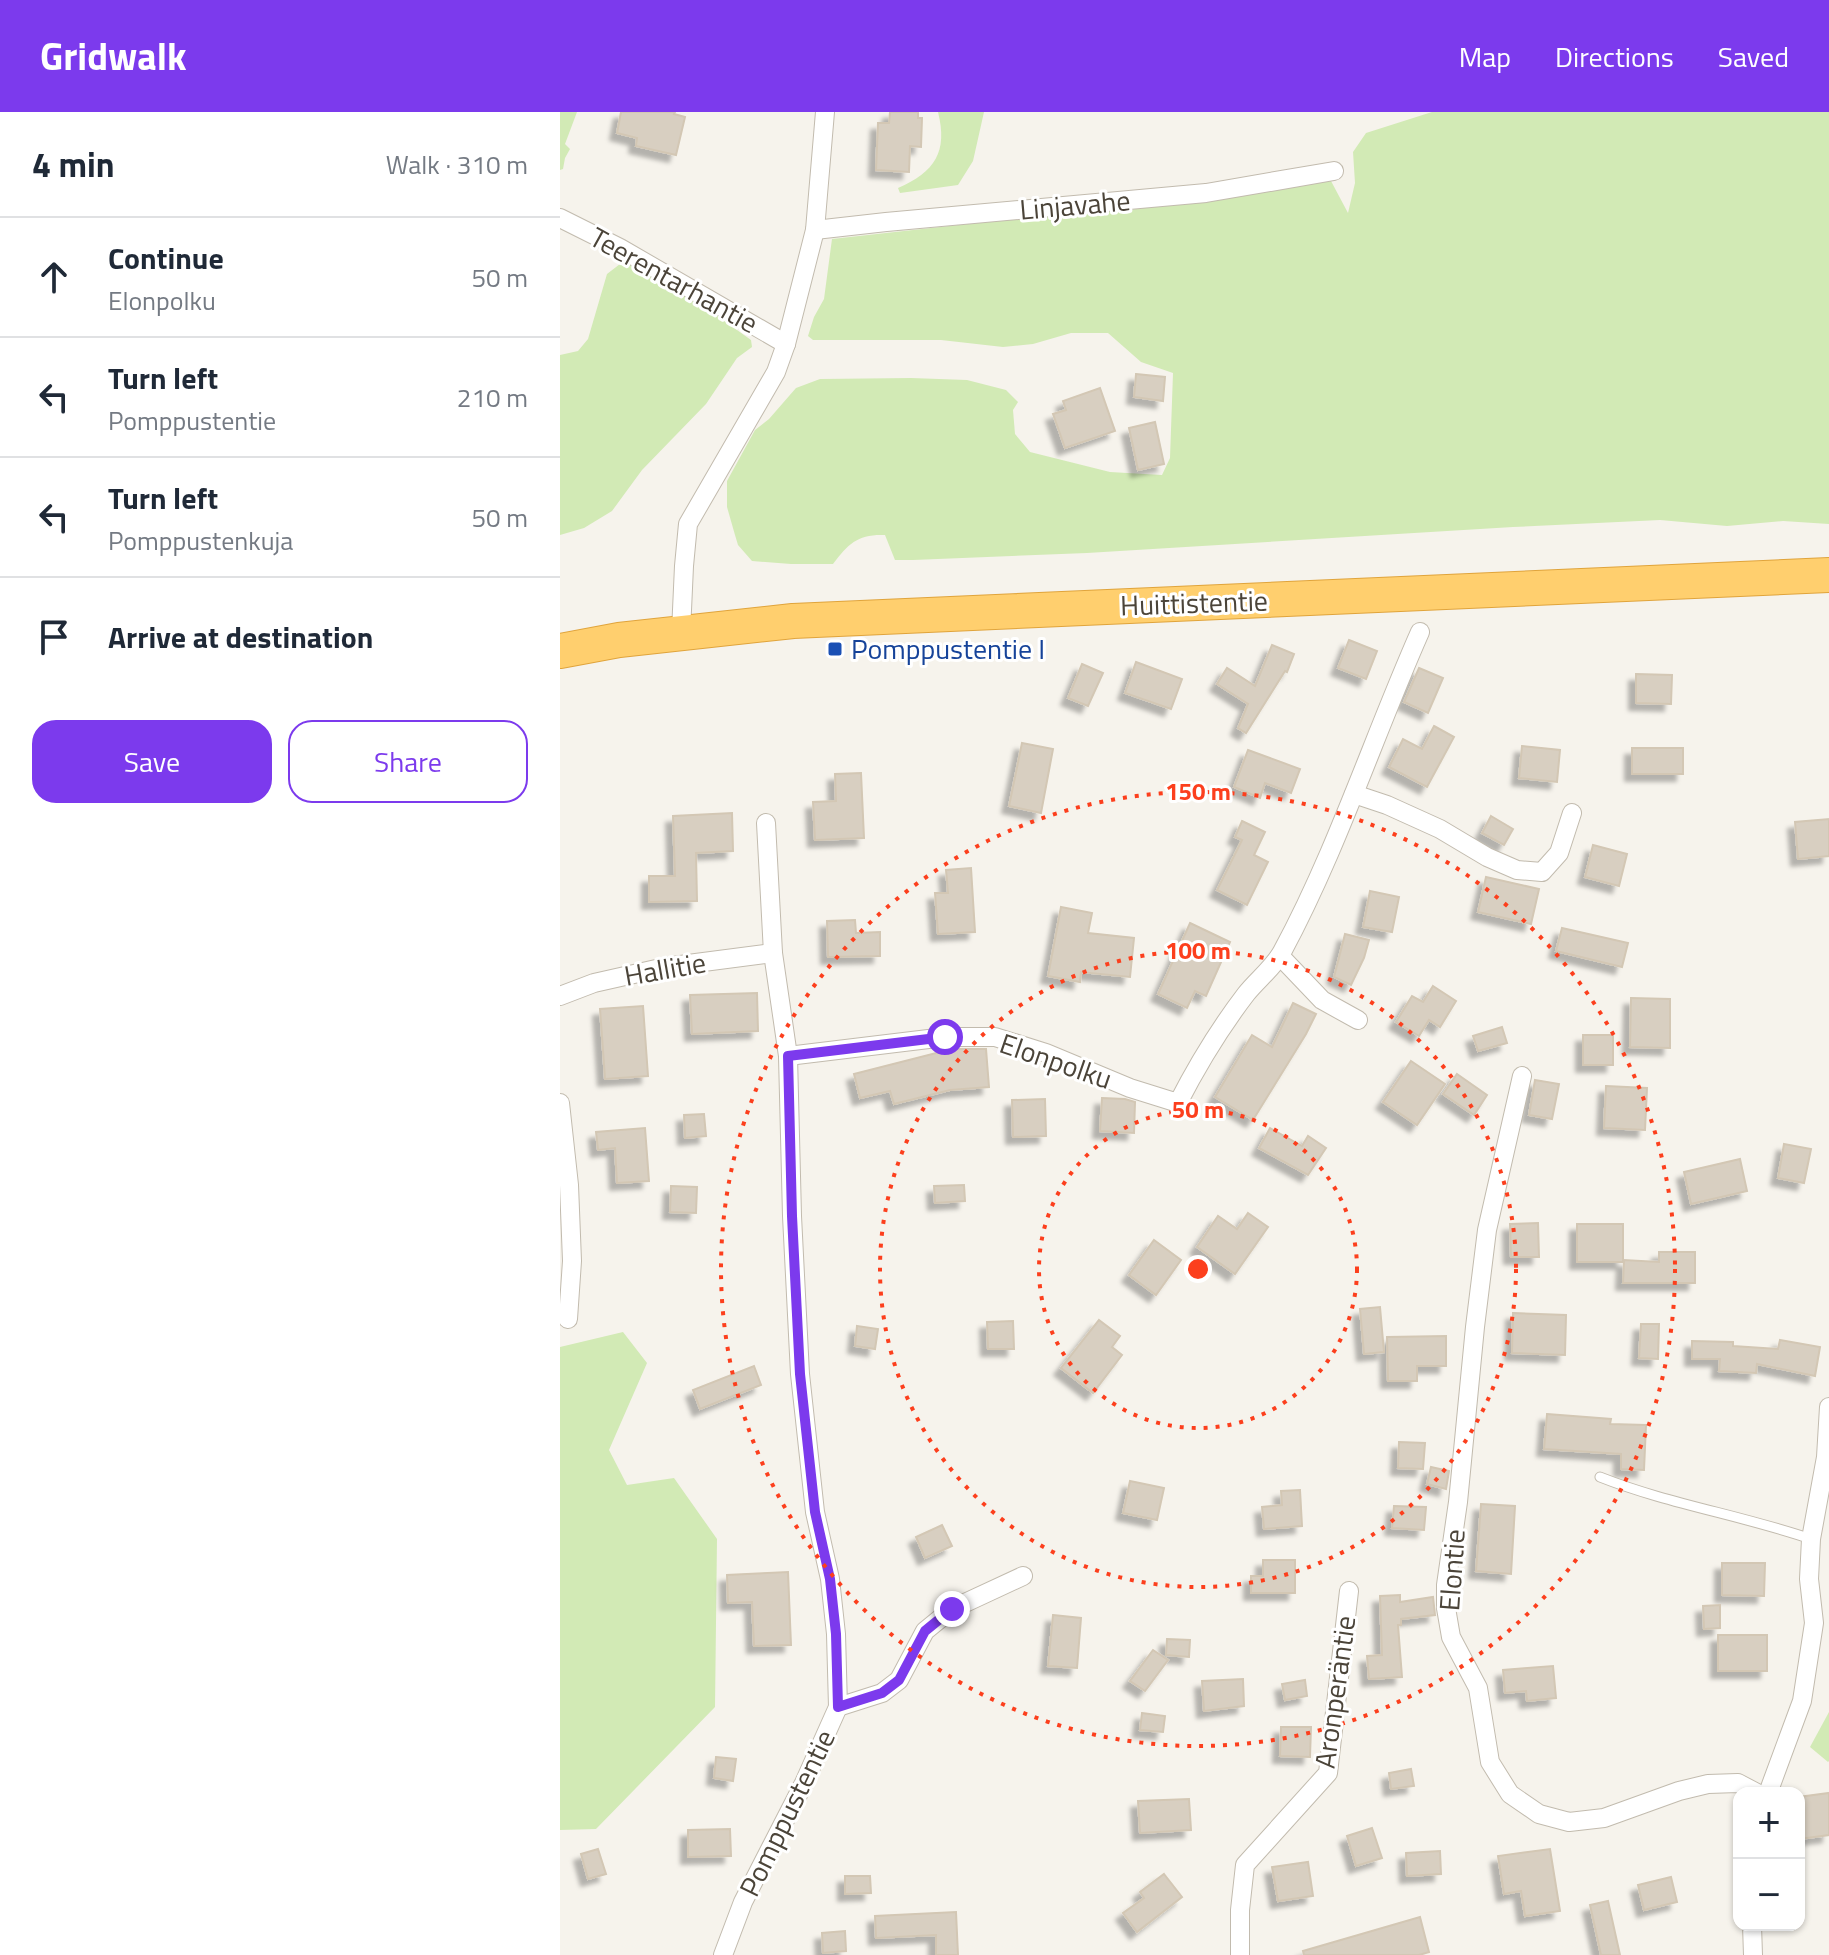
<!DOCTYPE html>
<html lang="en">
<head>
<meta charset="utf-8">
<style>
	:root { --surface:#fff; --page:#f2f2f3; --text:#1f2937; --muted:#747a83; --line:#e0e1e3; --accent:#7c3aed }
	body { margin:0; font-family:"Titillium Web",sans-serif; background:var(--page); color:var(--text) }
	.controls { position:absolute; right:24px; bottom:24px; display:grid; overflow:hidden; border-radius:16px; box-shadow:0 2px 6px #0004 }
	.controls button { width:72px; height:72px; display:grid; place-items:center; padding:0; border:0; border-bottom:2px solid var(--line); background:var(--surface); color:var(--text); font:40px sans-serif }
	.stop { position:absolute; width:24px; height:24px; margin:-18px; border:6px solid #7c3aed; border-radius:50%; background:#fff }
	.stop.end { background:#7c3aed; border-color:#fff; box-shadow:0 2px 8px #0008 }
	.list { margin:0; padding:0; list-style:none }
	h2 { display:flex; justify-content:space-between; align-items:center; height:104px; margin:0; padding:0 32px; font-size:34px }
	h2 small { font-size:26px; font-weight:400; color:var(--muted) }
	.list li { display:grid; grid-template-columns:52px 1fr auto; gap:24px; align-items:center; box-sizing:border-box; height:120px; padding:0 32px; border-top:2px solid var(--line) }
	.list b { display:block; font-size:30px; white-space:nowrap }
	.list p { margin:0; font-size:26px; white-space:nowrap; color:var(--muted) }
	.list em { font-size:26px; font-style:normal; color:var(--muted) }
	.actions { display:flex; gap:16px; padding:24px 32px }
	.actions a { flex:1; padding:18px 0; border:2px solid var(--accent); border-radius:24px; text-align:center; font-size:28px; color:var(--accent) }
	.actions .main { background:var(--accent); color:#fff }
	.icon { flex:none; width:44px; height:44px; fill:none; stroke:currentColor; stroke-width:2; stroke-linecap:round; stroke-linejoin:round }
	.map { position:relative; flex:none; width:1269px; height:1843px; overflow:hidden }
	header { display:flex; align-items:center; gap:48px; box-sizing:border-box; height:112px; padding:0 40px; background:var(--accent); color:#fff }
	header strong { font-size:38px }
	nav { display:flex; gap:44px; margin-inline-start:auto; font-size:28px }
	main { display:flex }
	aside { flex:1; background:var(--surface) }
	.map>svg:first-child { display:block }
</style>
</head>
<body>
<header>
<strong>Gridwalk</strong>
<nav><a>Map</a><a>Directions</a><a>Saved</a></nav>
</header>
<main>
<aside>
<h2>4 min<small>Walk · 310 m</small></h2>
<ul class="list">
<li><svg class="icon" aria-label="ahead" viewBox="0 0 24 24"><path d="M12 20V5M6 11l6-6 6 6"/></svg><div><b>Continue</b><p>Elonpolku</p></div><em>50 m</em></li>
<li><svg class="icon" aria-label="left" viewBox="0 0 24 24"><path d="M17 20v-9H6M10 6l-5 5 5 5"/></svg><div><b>Turn left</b><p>Pomppustentie</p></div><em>210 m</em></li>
<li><svg class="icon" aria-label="left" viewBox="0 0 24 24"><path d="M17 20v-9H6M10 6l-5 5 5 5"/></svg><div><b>Turn left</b><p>Pomppustenkuja</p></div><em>50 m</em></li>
<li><svg class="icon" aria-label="arrive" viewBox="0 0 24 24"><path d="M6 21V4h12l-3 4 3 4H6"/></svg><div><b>Arrive at destination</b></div></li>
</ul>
<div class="actions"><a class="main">Save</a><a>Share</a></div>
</aside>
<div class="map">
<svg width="1269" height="1843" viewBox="0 0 1269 1843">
	<defs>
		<filter id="shadow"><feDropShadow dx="-7" dy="7" stdDeviation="2" flood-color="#0004"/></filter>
	</defs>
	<rect width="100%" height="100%" fill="#f6f3ec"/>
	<!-- green -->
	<g fill="#d2eab5">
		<path d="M0,0H17L5,32L10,37L5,46L3,57L0,58Z"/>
		<path d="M378,0H424L413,49L398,73L340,81L338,76C375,60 388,40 378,0Z"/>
		<path d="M872,0H1269V412L1223,409L1167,414L1100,408L953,415L527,441L353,448H335L325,423C298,422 289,431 273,452H231L192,449L178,433L175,423L167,395V369L195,318L209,307L236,276L260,267L351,266L407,268L446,278L458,290L453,298L455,322L470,340L550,360L602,363L610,346L613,261L581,250L548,221H511L473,232L443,235L381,228H253L248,224L254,205L264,187L272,127L452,107L562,99L771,69L788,101L795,71L793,40L806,21Z"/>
		<path d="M60,152H73L142,193L191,228L192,235L177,246L146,292L82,358L52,399L24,416L0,423V243L18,239L28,227L47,162Z"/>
		<path d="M63,1220L87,1251L49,1338L67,1373L114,1366L157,1427L155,1595L36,1717L0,1718V1235Z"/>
		<path d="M1269,1600V1649L1268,1650L1250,1635Z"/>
	</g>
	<!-- building -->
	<g fill="#d8cfc1" stroke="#d3c7b4" stroke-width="2" filter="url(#shadow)">
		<path d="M61,0H115L114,2L125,5L116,43L76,34L77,26L57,21Z"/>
		<path d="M330,0H358V6H362L361,35L350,34L349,60L316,58L318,11H329Z"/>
		<path d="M576,262L605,265L603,289L574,285Z"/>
		<path d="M540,276L555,319L505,336L493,302L506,298L503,289Z"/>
		<path d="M595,310L604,352L578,358L569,316Z"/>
		<path d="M789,528L817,539L806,567L778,556Z"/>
		<path d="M712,533L734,542L727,560L725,559L686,621L678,616L688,592L657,572L667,556L695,574Z"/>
		<path d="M576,550L622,567L611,597L565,581Z"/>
		<path d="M522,552L543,561L528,594L508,586Z"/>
		<path d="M859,556L883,566L868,601L844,590Z"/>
		<path d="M1076,562L1112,563L1111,592L1076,591Z"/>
		<path d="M874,614L894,625L867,675L829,655L843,627L862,637Z"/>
		<path d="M462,631L493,637L481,701L449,694Z"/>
		<path d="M962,634L1000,638L997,670L959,666Z"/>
		<rect x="1072" y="636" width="51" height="26"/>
		<path d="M688,638L740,657L731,681L705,671L700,686L674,675Z"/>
		<path d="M301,661L304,726L255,728L253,690L276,689L275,662Z"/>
		<path d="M172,701L173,739L136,741L137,789L89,790V764H115L113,704Z"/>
		<path d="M931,704L953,717L944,733L922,721Z"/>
		<path d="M1269,707V744L1238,747L1235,710Z"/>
		<path d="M682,709L705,720L694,743L708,750L687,793L657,778L682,728L675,725Z"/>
		<path d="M1033,733L1067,742L1059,774L1025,765Z"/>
		<path d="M411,756L415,820L378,822L375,781H388L386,758Z"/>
		<path d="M926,765L979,777L971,812L918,800Z"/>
		<path d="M810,779L839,785L832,820L803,815Z"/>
		<path d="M501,795L532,801L528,821L574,826L570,865L521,860L520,870L488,864Z"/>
		<path d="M295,808L296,821L320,820V844L268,845L267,809Z"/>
		<path d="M630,811L670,830L646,884L635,879L627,896L598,882Z"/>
		<path d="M1002,816L1068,831L1062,855L996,839Z"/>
		<path d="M785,822L809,828L804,846L791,873L774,865Z"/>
		<path d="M873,874L896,889L880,915L869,908L859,924L836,910L852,884L863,890Z"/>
		<path d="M197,881L198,919L132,922L130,883Z"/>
		<path d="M1071,886L1110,887V936L1070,935Z"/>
		<path d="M733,891L756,902L746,922L693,1008L655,985L692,923L712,935Z"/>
		<path d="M83,894L88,964L45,967L40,897Z"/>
		<path d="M942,915L947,931L918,939L913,924Z"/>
		<rect x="1023" y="923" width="30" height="30"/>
		<path d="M392,937H426L429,975L390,978L334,992L330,979L300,986L294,962Z"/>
		<path d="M851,949L885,972L857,1013L823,990Z"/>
		<path d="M897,962L927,983L914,1003L883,982Z"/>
		<path d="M975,968L999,972L992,1007L969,1003Z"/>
		<path d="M1046,974L1087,976L1085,1018L1044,1016Z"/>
		<path d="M542,986L565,987L575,990L574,1021L540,1019Z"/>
		<path d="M485,987L486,1024L453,1025L452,988Z"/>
		<path d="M144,1002L146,1024L125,1026L124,1003Z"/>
		<path d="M85,1016L89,1069L57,1071L55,1036L38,1038L36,1020Z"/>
		<path d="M710,1016L742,1034L748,1024L766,1036L748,1063L699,1036Z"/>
		<path d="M1224,1032L1251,1037L1244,1071L1218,1066Z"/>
		<path d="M1180,1047L1187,1079L1131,1092L1124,1060Z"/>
		<path d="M404,1073L405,1089L375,1091L374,1074Z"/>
		<path d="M111,1074L137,1075L136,1101L110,1100Z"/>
		<path d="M688,1101L708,1115L675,1162L637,1135L658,1104L677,1117Z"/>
		<path d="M978,1111L979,1145H951L950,1112Z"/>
		<rect x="1017" y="1112" width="46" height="38"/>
		<path d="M594,1128L621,1148L596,1183L569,1163Z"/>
		<path d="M1099,1140H1135V1171H1063L1064,1148L1099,1150Z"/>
		<path d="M820,1195L824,1240L804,1242L800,1197Z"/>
		<path d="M953,1201L1006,1203L1005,1243L952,1241Z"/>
		<path d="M539,1208L560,1224L552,1235L562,1243L533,1281L501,1256Z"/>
		<path d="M453,1209L454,1237H428L427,1210Z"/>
		<path d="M1081,1212H1099L1098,1247L1079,1246Z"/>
		<path d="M297,1214L318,1217L315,1237L295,1234Z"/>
		<path d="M886,1224V1254H857V1269H828L827,1225Z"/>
		<path d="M1220,1228L1260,1235L1255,1264L1197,1252L1196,1261L1159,1259L1160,1247H1132V1229L1173,1230V1234L1218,1237Z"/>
		<path d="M194,1254L201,1273L140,1297L133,1278Z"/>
		<path d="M987,1302L1051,1307L1050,1312L1086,1313L1084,1358L1061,1357V1342L984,1337Z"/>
		<path d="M839,1330L865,1331L863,1357L838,1356Z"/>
		<path d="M871,1355L889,1359L886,1377L867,1372Z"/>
		<path d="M570,1369L604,1376L597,1408L563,1401Z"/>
		<path d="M740,1378L742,1414L704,1417L702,1395L722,1393L721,1379Z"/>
		<path d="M921,1392L955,1394L951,1462L916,1459Z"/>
		<path d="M834,1394L866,1395L864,1418L832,1416Z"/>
		<path d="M382,1413L392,1434L365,1446L356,1425Z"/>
		<path d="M703,1448H735V1481H691V1464H703Z"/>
		<path d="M1162,1451H1205L1204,1484L1162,1483Z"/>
		<path d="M228,1460L231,1533L194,1534L192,1490L168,1491L167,1463Z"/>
		<path d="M840,1483V1490L873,1485L875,1503L841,1507V1513H838L842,1565L809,1567L807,1544L822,1543L820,1484Z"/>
		<path d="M1160,1493V1516L1144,1517L1143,1494Z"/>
		<path d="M493,1503L521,1506L517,1556L488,1554Z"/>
		<rect x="1158" y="1523" width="49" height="36"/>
		<path d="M607,1527L630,1528L629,1545L606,1543Z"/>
		<path d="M593,1538L608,1548L585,1579L570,1569Z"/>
		<path d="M993,1554L996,1586L967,1589L966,1579L945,1581L943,1558Z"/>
		<path d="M683,1567L684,1594L644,1599L642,1569Z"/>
		<path d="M745,1568L747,1584L725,1588L722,1572Z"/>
		<path d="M582,1601L605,1604L603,1620L580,1618Z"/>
		<path d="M721,1615H751L750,1645L720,1644Z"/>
		<path d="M156,1645L176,1647L173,1669L154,1666Z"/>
		<path d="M851,1657L854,1674L831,1677L829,1661Z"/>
		<path d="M1269,1681V1723L1239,1727V1685Z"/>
		<path d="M629,1687L631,1718L580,1721L578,1689Z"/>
		<path d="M812,1716L822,1746L796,1754L787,1724Z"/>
		<path d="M170,1717L171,1744L128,1745V1718Z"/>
		<path d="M38,1737L46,1762L28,1767L21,1742Z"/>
		<path d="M990,1737L1000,1799L965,1804L961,1779L944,1782L938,1744Z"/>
		<path d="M880,1739L881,1762L847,1764L846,1741Z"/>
		<path d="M748,1750L753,1784L718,1789L712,1755Z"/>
		<path d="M604,1762L622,1785L577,1820L563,1801L584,1786L580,1780Z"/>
		<path d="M285,1764H310L311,1781L285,1782Z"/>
		<path d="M1111,1765L1117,1790L1084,1798L1078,1773Z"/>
		<path d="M1048,1789L1060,1843H1041L1030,1793Z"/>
		<path d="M396,1800L398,1843H376V1823L316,1826L315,1804Z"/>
		<path d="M860,1805L869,1840L859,1843H744L743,1839Z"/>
		<path d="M285,1819L286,1839L263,1841L262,1821Z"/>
	</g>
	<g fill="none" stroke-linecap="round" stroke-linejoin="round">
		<!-- lane casing -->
		<g stroke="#c2bbae" stroke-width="11">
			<path id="lane" d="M1040,1365C1108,1392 1181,1403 1251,1427"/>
		</g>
		<!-- street casing -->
		<g stroke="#c2bbae" stroke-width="20">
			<g id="street">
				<path d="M0,106L60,136L226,232"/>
				<path d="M255,118L326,110L646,81L774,59"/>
				<path d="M121,520L124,454L128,412L216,260L226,232L255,118L265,0"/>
				<path d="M794,682L827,693L880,717L927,745L957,758L982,760L999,741L1012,701"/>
				<path d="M720,844L762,888L798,908"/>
				<path d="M0,884L34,871L105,855L213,841"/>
				<path d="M228,944L385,925H435L486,941L570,976L618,991C638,952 660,916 686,882C697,868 713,856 722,840C777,738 813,626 860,520"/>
				<path d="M962,964L927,1118L915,1215L898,1390L886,1473V1496L891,1525L918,1576L930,1650L950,1682L979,1702L1009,1710L1044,1706L1119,1679L1148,1672L1178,1671L1197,1681"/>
				<path d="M0,991L9,1073L12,1149L8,1207"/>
				<path d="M278,1595L322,1581L339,1568L365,1519L392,1497L463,1464"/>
				<path d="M1208,1681L1242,1589L1254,1511L1249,1467L1251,1427L1266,1345L1269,1295"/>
				<path d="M1192,1813L1193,1843"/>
				<path d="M163,1843L183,1790L244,1671L278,1595L276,1522L270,1467L255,1400L240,1262L232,1104L228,944L213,841L206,711"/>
				<path d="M680,1843V1798L685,1753L768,1661L789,1479"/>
			</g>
		</g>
		<!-- highway casing -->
		<g stroke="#e0a43c" stroke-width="36">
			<path id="highway" d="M0,539L59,528L233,509L1269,463"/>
		</g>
		<!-- lane -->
		<use href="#lane" stroke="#fff" stroke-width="9"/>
		<!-- street -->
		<use href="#street" stroke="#fff" stroke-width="18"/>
		<!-- highway -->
		<use href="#highway" stroke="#ffcf6e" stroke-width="34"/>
	</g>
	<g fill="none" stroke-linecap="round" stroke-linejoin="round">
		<!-- route -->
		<path stroke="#7c3aed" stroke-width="10" d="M385,925L228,944L232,1104L240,1262L255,1400L270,1467L276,1522L278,1595L322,1581L339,1568L365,1519L392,1497"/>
	</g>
	<!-- distance rings -->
	<g fill="none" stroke="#fc3f1d" stroke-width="4" stroke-dasharray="4 8">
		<circle cx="638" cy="1157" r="159"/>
		<circle cx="638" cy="1157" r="318"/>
		<circle cx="638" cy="1157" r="477"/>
	</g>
	<!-- markers -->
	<rect fill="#1a4fb4" stroke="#fff" stroke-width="3" x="267" y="529" width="16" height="16" rx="4"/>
	<g text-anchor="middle" stroke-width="6" stroke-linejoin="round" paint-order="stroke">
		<!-- street labels -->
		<g font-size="28" fill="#4b4439" stroke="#fff">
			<text transform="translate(515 93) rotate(-5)" y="10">Linjavahe</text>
			<text transform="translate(114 168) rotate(29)" y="10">Teerentarhantie</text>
			<text transform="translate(634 491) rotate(-2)" y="10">Huittistentie</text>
			<text transform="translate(105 857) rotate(-10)" y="10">Hallitie</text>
			<text transform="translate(496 949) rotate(19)" y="10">Elonpolku</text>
			<text transform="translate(892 1458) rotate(-86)" y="10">Elontie</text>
			<text transform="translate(775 1580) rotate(-82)" y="10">Aronperäntie</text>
			<text transform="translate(227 1701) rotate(-64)" y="10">Pomppustentie</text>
		</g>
		<!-- transit labels -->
		<g font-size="28" fill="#164399" stroke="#fff" text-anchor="start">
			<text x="291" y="547">Pomppustentie I</text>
		</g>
	</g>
	<circle cx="638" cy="1157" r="12" fill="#fc3f1d" stroke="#fff" stroke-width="4"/>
	<g font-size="24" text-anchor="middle" font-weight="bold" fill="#fc3f1d" stroke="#fff" stroke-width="6" stroke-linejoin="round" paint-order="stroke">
		<text x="638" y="688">150 m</text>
		<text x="638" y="847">100 m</text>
		<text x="638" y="1006">50 m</text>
	</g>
</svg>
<div class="controls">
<button>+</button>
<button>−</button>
</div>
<div class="stop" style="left:385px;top:925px"></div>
<div class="stop end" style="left:392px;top:1497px"></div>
</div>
</main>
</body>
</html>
